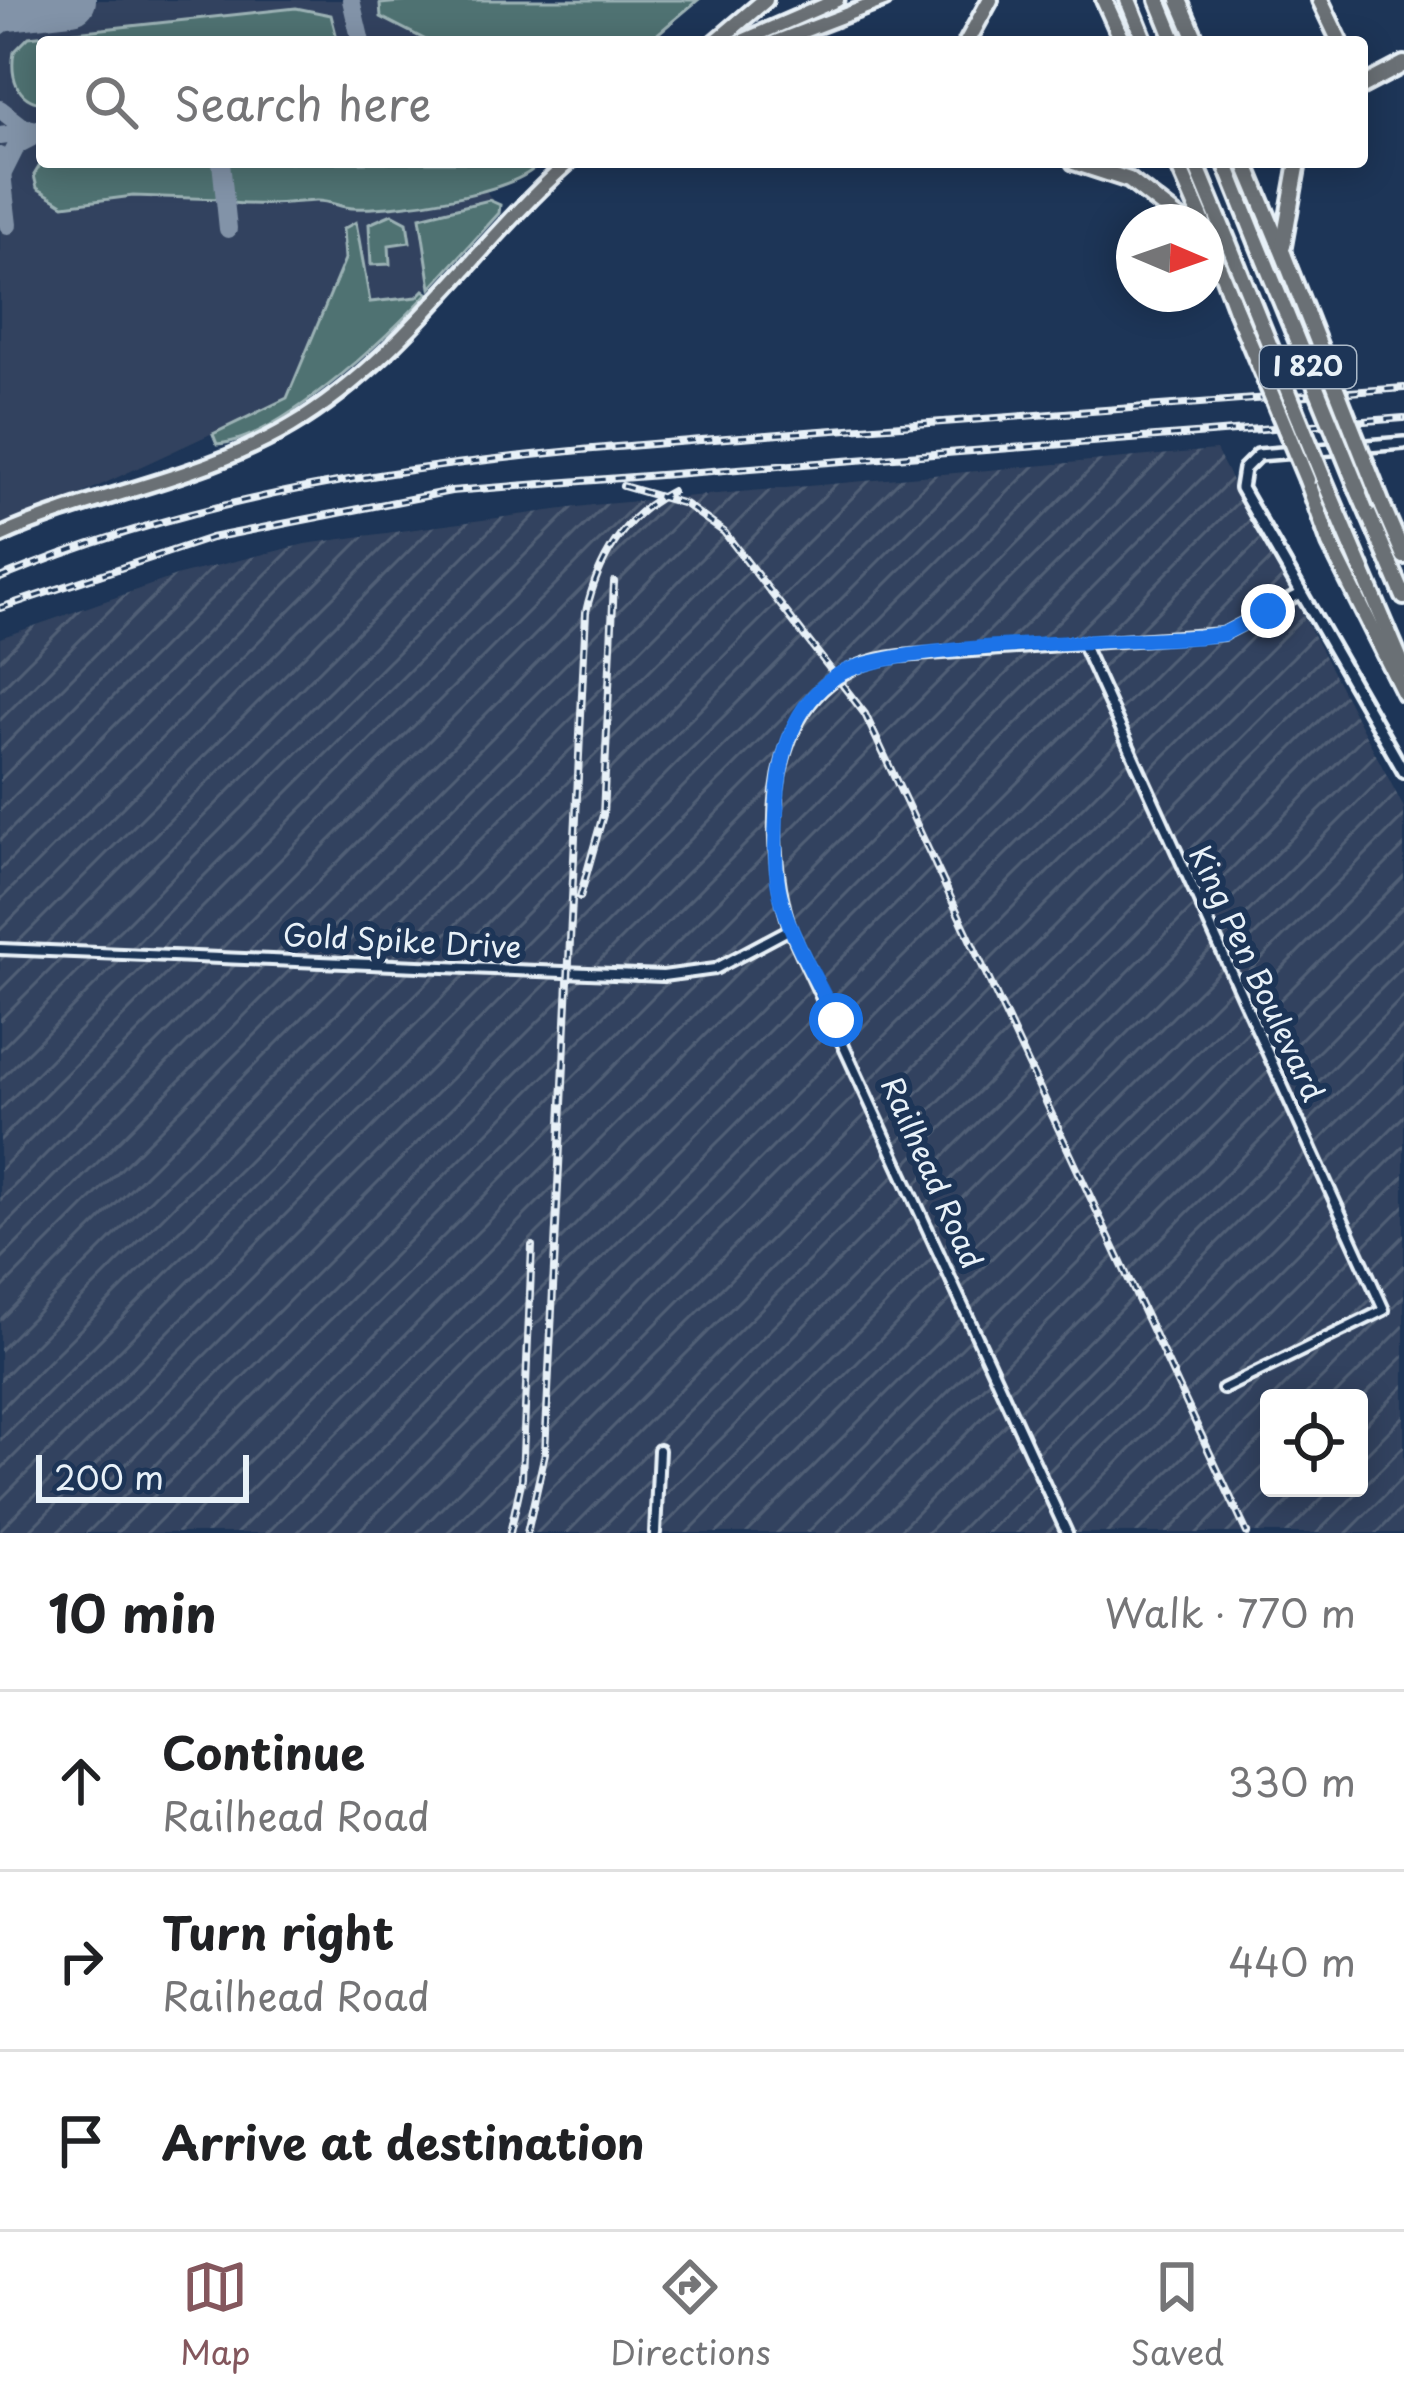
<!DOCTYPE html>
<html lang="en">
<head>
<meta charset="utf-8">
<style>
	:root { --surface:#fff; --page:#f2f2f2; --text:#202124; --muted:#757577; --line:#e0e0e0; --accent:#84575d }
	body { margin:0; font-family:"Playpen Sans",sans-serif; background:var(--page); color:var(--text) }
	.controls { position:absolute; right:36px; bottom:36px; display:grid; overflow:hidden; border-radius:12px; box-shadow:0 6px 30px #0003 }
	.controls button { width:108px; height:108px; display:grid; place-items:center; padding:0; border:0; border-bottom:3px solid var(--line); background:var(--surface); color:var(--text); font:60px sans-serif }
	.compass { position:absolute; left:1116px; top:204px; width:108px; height:108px; border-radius:50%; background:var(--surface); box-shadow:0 6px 30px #0003; rotate:92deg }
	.scale { position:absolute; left:36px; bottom:30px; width:213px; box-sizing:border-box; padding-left:12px; border:6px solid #e8f1f8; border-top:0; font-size:33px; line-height:42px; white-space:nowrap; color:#e8f1f8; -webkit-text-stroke:9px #1d3557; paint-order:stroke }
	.stop { position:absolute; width:36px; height:36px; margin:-27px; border:9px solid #1a73e8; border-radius:50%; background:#fff }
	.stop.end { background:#1a73e8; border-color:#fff; box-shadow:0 3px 12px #0008 }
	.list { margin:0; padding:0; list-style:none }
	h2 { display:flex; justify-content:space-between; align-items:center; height:156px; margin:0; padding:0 48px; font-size:51px }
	h2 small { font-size:39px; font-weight:400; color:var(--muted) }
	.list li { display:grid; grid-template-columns:78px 1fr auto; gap:36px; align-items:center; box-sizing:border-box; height:180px; padding:0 48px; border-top:3px solid var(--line) }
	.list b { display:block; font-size:45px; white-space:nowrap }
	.list p { margin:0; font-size:39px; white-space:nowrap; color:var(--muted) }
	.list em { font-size:39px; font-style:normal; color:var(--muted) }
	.icon { flex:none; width:66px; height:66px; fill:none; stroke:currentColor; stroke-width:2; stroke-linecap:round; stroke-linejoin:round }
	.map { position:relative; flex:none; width:1404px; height:1533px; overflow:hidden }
	.search { position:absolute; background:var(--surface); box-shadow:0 6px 30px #0003; left:36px; right:36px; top:36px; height:132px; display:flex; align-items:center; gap:30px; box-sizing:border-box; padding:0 42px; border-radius:12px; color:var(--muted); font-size:45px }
	.sheet { height:696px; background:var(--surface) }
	nav { display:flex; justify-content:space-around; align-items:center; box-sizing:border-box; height:168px; border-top:3px solid var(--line); background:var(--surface); font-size:33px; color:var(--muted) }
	nav a { display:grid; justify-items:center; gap:6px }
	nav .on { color:var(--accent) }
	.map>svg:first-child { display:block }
</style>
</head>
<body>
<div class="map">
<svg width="1404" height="1533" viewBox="0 0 1404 1533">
	<defs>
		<pattern id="industrial-furrows" width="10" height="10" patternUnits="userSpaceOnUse" patternTransform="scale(3)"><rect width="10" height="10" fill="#33435e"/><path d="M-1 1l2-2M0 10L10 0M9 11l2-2" fill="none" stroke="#515f76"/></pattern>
	</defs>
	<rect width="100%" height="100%" fill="#1d3557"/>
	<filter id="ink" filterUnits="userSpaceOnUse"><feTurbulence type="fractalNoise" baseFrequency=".00833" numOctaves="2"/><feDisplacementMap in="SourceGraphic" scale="24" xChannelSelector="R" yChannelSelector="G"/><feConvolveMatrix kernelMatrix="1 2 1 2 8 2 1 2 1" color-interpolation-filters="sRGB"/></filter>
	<g filter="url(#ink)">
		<!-- built -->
		<path fill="#33435e" d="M0,0H698L648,42H42V162H508L483,186L498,209L399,321L339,374L0,532Z"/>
		<!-- industrial -->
		<path fill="url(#industrial-furrows)" fill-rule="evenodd" d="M1216,450L1404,808V1533H0V638L179,575L305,544L593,505ZM1269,1398H1359V1488H1269Z"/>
		<!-- grass -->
		<g fill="#4f7272" stroke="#9cb2b5" stroke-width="3">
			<path d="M421,0H698L648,42H430L381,17L380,4Z"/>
			<path d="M296,8L331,15L338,42H42V103C16,100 10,75 14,52L29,37Z"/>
			<path d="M42,162H216L220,199L133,196L64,205L37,188L34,175Z"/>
			<path d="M227,162H540C519,194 390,211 352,208C339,207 328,200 315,201C286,203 261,206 231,203Z"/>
			<path d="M489,200L500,205L499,213L431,288L420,217Z"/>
			<path d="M392,214L407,222L410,242L389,245L390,264L371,265L369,224Z"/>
			<path d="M356,222L370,302L417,297L424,290L428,293C388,337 277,441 217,444L213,434L287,398L345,259L343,229Z"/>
		</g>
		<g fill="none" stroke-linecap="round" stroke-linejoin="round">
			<!-- taxiway -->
			<g stroke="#8293a8" stroke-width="18">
				<path d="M351,0L361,42"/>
				<path d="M0,26L21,8L40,3"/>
				<path d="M0,109L23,127L42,131"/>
				<path d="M0,136L31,132"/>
				<path d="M0,156L8,225"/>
				<path d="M221,162L228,229"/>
				<path d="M3,173L17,145L42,132"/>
			</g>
			<!-- runway -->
			<path stroke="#8293a8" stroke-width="48" d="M0,8L72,0"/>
			<!-- minor casing -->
			<g stroke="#e8f1f8" stroke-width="16">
				<g id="minor">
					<path d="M1083,645L1384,1310L1223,1389"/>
					<path d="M0,949L663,976L715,969L790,929"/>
					<path d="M655,1533L659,1450"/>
					<path d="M1067,1533L790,929C759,828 766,669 900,656L1223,634L1300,594"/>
				</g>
			</g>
			<!-- tertiary casing -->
			<g stroke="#e8f1f8" stroke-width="18">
				<path id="tertiary" d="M1404,443L1258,455L1244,469L1241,488L1404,772"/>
			</g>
			<!-- primary casing -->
			<g stroke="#e8f1f8" stroke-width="21">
				<g id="primary">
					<path d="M740,42L837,0"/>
					<path d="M775,42L884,0"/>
					<path d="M0,536C95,493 201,480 291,426C402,360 474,247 569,162"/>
				</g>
			</g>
			<!-- motorway casing -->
			<g stroke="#e8f1f8" stroke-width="22">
				<g id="motorway">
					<path d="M1104,0L1123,42"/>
					<path d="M1128,0L1145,42"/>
					<path d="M1158,0L1175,42"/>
					<path d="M1179,0L1197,42"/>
					<path d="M1320,0L1340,42"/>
					<path d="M716,42L765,0"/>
					<path d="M967,42L990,0"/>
					<path d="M1362,86L1404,64"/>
					<path d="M1074,162L1129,180L1183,222"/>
					<path d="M1177,162L1203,222"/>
					<path d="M1195,162L1228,242"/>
					<path d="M1225,162L1257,242"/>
					<path d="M1245,162L1284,256"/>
					<path d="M1206,230L1236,310"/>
					<path d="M1283,246L1298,162"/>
					<path d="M1307,480L1330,544L1404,693"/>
					<path d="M1324,480L1404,669"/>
					<path d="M1359,492L1404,597"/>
					<path d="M1383,507L1404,556"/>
				</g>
			</g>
			<!-- minor -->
			<use href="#minor" stroke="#1d3557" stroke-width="8"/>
			<!-- tertiary -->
			<use href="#tertiary" stroke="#1d3557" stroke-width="9"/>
			<!-- primary -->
			<use href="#primary" stroke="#6a7074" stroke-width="12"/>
			<!-- motorway -->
			<use href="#motorway" stroke="#6a7074" stroke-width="14"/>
			<!-- rail casing -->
			<g stroke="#e8f1f8" stroke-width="8">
				<g id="rail">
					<path d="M623,486L685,504L724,532L865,714L1247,1533"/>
					<path d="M0,578C250,473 513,454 780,434C988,419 1196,404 1404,388"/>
					<path d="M0,608L211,538L451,491L1404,418"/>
					<path d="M580,897L603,815L614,582"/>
					<path d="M510,1533L522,1478L532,1246"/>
					<path d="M527,1533L545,1453L586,612C597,562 624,515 672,491"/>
				</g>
			</g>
			<!-- rail -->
			<use href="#rail" stroke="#1d3557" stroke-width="3" stroke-dasharray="9" stroke-linecap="butt"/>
			<!-- motorway-bridge casing -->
			<g stroke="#e8f1f8" stroke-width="22" stroke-linecap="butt">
				<g id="motorway-bridge">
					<path d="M1228,242L1324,480"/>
					<path d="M1257,242L1359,492"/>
					<path d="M1284,256L1383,507"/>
					<path d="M1236,310L1307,480"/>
				</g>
			</g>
			<!-- motorway-bridge -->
			<use href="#motorway-bridge" stroke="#6a7074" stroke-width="14"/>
		</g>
	</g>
	<g fill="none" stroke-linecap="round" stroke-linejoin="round" filter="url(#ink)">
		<!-- route -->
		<path stroke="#1a73e8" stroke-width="15" d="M836,1020C817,979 791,939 780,895C773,866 776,834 777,804C780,754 792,706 836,676C888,642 1125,642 1199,637L1223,634L1268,611"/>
	</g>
	<g text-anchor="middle" stroke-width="12" stroke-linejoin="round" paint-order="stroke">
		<!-- shield labels -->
		<rect fill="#1d3557" stroke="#abb9c8" stroke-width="3" x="1260" y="346" width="96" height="42" rx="9"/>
		<g font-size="27" font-weight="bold" fill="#e8f1f8">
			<text x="1308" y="376">I 820</text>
		</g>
		<!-- street labels -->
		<g font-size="30" fill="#e8f1f8" stroke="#1d3557">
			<text transform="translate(402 942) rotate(3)" y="10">Gold Spike Drive</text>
			<text transform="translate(1256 974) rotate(65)" y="10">King Pen Boulevard</text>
			<text transform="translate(931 1173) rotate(66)" y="10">Railhead Road</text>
		</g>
	</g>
</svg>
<div class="controls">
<button><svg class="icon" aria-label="locate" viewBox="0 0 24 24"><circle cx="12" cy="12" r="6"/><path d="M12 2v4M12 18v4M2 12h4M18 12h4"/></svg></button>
</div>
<svg class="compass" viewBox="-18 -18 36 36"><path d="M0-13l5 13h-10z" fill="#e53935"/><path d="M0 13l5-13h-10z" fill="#757577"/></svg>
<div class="scale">200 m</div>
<div class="stop" style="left:836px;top:1020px"></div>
<div class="stop end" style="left:1268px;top:611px"></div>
<div class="search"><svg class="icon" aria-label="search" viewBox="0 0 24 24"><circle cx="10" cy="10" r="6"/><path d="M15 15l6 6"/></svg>Search here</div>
</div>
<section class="sheet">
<h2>10 min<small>Walk · 770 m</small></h2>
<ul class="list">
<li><svg class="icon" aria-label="ahead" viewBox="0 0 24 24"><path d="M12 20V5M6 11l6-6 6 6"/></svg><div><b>Continue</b><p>Railhead Road</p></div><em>330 m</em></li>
<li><svg class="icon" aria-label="right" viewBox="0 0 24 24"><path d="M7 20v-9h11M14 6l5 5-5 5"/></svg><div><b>Turn right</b><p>Railhead Road</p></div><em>440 m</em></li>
<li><svg class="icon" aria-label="arrive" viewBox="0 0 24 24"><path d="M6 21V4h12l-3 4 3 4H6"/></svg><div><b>Arrive at destination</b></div></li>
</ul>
</section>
<nav>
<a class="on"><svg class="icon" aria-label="map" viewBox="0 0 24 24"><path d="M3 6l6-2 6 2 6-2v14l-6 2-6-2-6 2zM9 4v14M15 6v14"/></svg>Map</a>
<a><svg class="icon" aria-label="directions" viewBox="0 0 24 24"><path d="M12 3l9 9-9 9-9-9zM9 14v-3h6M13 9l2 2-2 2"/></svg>Directions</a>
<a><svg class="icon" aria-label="saved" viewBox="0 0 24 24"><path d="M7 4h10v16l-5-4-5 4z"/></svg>Saved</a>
</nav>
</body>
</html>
